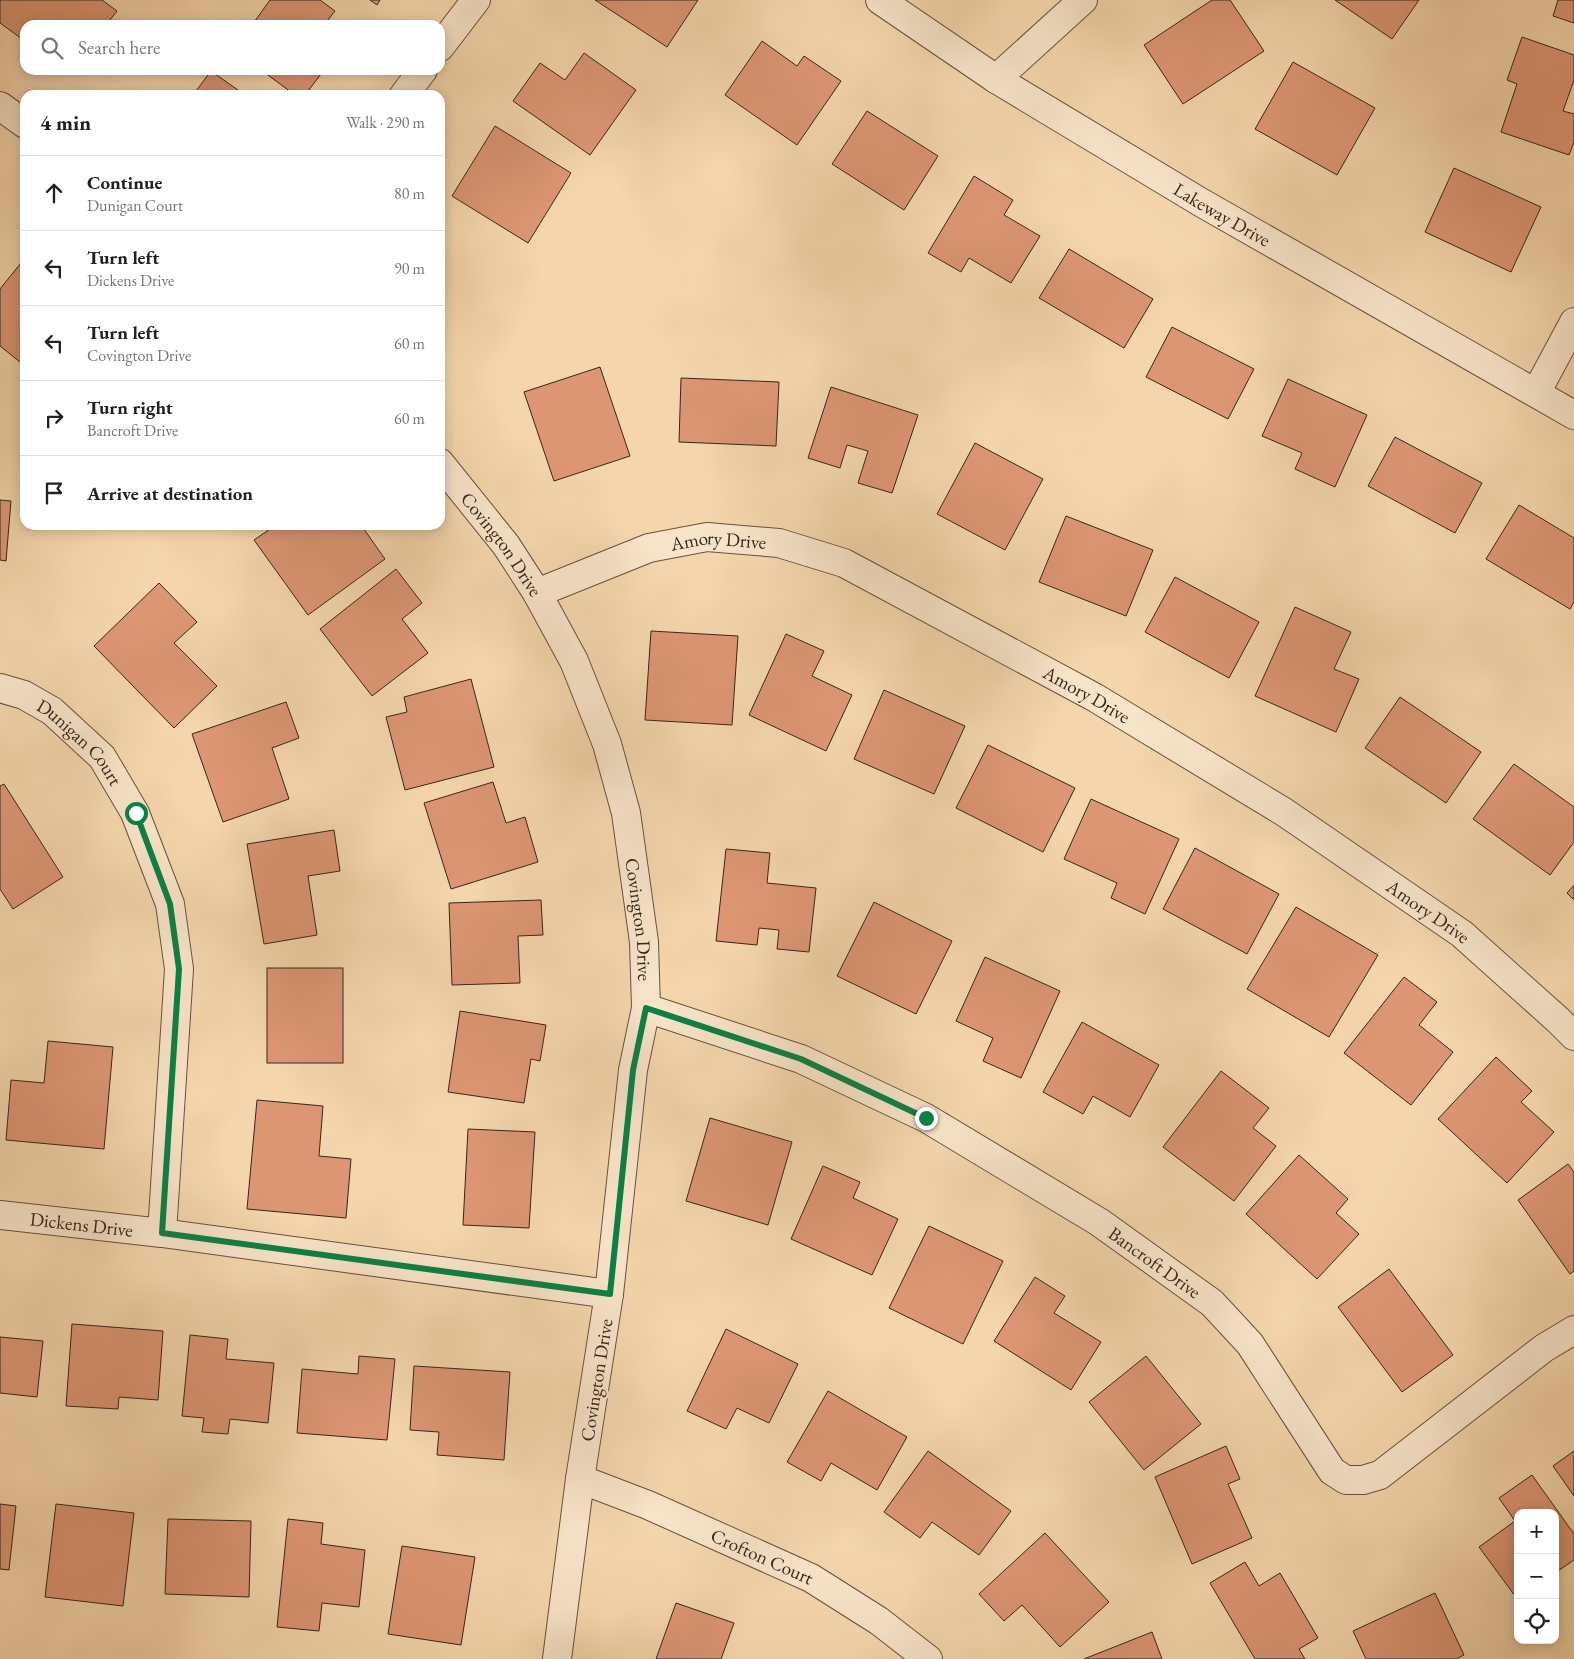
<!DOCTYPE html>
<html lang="en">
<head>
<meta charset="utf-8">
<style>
	:root { --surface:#fff; --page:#f2f2f2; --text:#202124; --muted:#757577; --line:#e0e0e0 }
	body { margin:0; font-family:"EB Garamond",serif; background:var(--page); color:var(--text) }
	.controls { position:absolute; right:15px; bottom:15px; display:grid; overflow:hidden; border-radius:10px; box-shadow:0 2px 12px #0003 }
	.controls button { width:45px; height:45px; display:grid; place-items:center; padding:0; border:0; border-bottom:1px solid var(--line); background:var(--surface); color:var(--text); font:25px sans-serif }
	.stop { position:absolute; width:15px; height:15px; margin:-11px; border:4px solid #0b8043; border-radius:50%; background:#fff }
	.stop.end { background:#0b8043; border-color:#fff; box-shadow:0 1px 5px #0008 }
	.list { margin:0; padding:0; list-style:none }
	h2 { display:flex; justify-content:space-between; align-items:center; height:65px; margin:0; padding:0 20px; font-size:21px }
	h2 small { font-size:16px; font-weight:400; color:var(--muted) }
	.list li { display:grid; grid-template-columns:32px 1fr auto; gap:15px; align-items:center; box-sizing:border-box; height:75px; padding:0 20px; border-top:1px solid var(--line) }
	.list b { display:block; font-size:19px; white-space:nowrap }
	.list p { margin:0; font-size:16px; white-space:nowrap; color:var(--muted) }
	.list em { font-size:16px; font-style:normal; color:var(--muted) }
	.icon { flex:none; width:28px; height:28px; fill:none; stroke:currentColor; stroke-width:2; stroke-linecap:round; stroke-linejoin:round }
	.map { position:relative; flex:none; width:1574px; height:1659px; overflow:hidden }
	.search { position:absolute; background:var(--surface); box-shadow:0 2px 12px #0003; left:20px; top:20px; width:425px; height:55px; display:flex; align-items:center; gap:12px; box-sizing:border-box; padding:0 18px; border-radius:15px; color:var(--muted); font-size:19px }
	.panel { position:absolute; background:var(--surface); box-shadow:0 2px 12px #0003; left:20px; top:90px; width:425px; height:440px; border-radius:15px }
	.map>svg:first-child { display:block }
</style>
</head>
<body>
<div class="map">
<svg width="1574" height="1659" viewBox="0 0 1574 1659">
	<rect width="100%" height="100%" fill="#f5d6ac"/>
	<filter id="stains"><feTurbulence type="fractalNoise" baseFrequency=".004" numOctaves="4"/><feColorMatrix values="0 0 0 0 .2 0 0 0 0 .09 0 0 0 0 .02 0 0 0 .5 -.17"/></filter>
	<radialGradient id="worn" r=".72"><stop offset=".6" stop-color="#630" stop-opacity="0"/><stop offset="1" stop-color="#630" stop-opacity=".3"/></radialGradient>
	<!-- building -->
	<g fill="#dd9674" stroke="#39241b">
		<path d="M0,0H102L117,11L106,25H25V41L0,23Z"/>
		<path d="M270,0H320L335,11L324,25H252Z"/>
		<path d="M370,0H380L377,5Z"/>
		<path d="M595,0H698L667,47Z"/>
		<path d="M1212,0H1230L1264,51L1183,104L1144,45Z"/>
		<path d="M1335,0H1419L1392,39Z"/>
		<path d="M1558,0H1574V23L1553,16Z"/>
		<path d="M1522,37L1574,55V80L1563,111L1574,114V142L1569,155L1501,132L1517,84L1507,80Z"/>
		<path d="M762,41L797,66L804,56L841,81L797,145L725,95Z"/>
		<path d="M584,53L636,90L590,155L513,101L540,63L565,80Z"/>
		<path d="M1293,62L1375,108L1337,175L1255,129Z"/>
		<path d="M261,70H324L305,95H295Z"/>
		<path d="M211,71L245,95H193Z"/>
		<path d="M867,111L938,156L904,210L832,164Z"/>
		<path d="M495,126L571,173L528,243L452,196Z"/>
		<path d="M1454,168L1541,207L1511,272L1425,232Z"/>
		<path d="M974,176L1013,200L1004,215L1040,236L1011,283L969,258L961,272L928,253Z"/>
		<path d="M1069,249L1153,299L1124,348L1039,298Z"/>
		<path d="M25,258V366L0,346V289Z"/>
		<path d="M1172,327L1254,369L1228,419L1146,377Z"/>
		<path d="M600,367L630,456L554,481L524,392Z"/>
		<path d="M681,378L779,382L776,446L679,442Z"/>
		<path d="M1288,379L1367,415L1335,487L1295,469L1302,453L1262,436Z"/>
		<path d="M831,387L918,415L892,493L858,483L868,451L847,445L840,468L808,458Z"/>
		<path d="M1395,437L1482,483L1455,533L1368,486Z"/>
		<path d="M975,443L1043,479L1005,550L937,514Z"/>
		<path d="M0,500L11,501L6,561L0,560Z"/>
		<path d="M1519,505L1574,538V602L1570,609L1486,559Z"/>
		<path d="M1066,516L1153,550L1126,616L1039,582Z"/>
		<path d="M276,525H361L385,559L308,615L254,540Z"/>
		<path d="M396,569L422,603L402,619L428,653L372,696L320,629Z"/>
		<path d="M1175,577L1259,622L1229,678L1145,632Z"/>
		<path d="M159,583L197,622L174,643L217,686L174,728L94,646Z"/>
		<path d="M1295,607L1351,632L1334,669L1359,679L1336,732L1255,696Z"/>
		<path d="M651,631L738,636L732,725L645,720Z"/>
		<path d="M786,634L824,651L812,676L852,695L826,751L749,715Z"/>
		<path d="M471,679L494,767L405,790L386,717L407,712L404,697Z"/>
		<path d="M884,690L965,726L934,794L854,759Z"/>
		<path d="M1400,697L1481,752L1446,803L1365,748Z"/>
		<path d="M286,702L299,738L272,748L289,799L223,822L192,734Z"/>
		<path d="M988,745L1075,788L1043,852L956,808Z"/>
		<path d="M1514,764L1574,807V842L1550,875L1473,819Z"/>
		<path d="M493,782L506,823L525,817L538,862L451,889L424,803Z"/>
		<path d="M4,784L63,877L13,909L0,889V786Z"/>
		<path d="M1091,799L1179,839L1145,914L1111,898L1117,883L1064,859Z"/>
		<path d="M334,830L340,871L308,876L317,935L264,944L247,844Z"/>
		<path d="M1195,848L1279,894L1247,954L1163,909Z"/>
		<path d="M726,849L770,853L767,883L816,888L809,952L777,949L779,930L759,928L757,945L716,941Z"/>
		<path d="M1574,885V900L1567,893Z"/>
		<path d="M541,900L543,935L518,936L520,983L452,985L449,903Z"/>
		<path d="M874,902L952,941L916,1014L837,976Z"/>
		<path d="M1296,907L1378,955L1329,1037L1247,989Z"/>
		<path d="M985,957L1060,991L1021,1078L983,1061L993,1038L956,1021Z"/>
		<rect x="267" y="968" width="76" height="95"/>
		<path d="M1404,977L1437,1002L1419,1025L1453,1052L1411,1105L1344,1053Z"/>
		<path d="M460,1011L546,1025L540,1061L531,1059L524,1103L448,1092Z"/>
		<path d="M1082,1022L1159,1065L1130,1117L1093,1096L1083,1114L1043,1092Z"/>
		<path d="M48,1041L113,1047L104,1149L6,1140L11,1080L44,1083Z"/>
		<path d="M1496,1057L1532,1091L1521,1102L1554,1132L1507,1183L1438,1119Z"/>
		<path d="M1221,1071L1269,1108L1253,1128L1276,1146L1234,1201L1163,1147Z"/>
		<path d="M257,1100L323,1106L319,1156L351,1159L346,1218L247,1209Z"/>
		<path d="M710,1118L792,1142L768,1225L686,1201Z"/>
		<path d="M468,1129L535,1132L529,1228L463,1225Z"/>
		<path d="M1299,1155L1348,1199L1336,1213L1359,1234L1317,1279L1246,1214Z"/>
		<path d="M1568,1164L1574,1172V1271L1570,1274L1518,1200Z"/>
		<path d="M823,1166L860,1182L853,1198L898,1219L872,1275L791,1239Z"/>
		<path d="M929,1226L1003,1261L963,1344L889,1308Z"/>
		<path d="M1389,1269L1453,1355L1402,1392L1338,1307Z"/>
		<path d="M1035,1277L1065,1296L1054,1313L1101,1342L1071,1390L994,1341Z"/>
		<path d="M72,1324L163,1331L158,1400L119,1397L118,1409L66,1406Z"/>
		<path d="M726,1329L798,1364L769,1423L737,1408L726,1429L687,1411Z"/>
		<path d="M190,1335L228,1339L226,1359L274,1363L268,1423L230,1419L228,1434L202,1432L204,1418L182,1416Z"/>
		<path d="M0,1337L43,1341L37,1397L0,1393Z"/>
		<path d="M359,1356L395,1359L387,1440L297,1433L302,1369L358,1374Z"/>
		<path d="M1146,1356L1201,1424L1144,1470L1089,1402Z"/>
		<path d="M414,1366L510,1372L504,1460L437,1455L439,1432L410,1430Z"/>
		<path d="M828,1391L907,1437L877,1490L831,1463L821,1481L787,1462Z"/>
		<path d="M1226,1446L1240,1479L1228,1484L1252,1538L1192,1564L1155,1477Z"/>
		<path d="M928,1451L1011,1511L979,1555L932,1522L920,1538L884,1512Z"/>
		<path d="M1574,1451V1496L1553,1466Z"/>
		<path d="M1532,1475L1574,1534V1560L1555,1573V1513H1518V1600L1479,1547L1515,1521L1499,1498Z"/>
		<path d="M0,1504L16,1506L9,1570L0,1569Z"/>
		<path d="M56,1504L134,1513L123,1606L45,1597Z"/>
		<path d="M168,1519L251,1521L249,1597L165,1594Z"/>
		<path d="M288,1519L323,1523L321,1544L365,1550L359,1607L322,1603L319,1631L277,1627Z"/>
		<path d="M1045,1533L1109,1602L1060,1647L1022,1605L1004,1621L979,1594Z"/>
		<path d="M402,1546L475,1557L461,1645L388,1634Z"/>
		<path d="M1245,1562L1259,1586L1280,1573L1318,1638L1299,1649L1305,1659H1255L1210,1583Z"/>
		<path d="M1435,1593L1464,1655L1456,1659H1366L1353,1631Z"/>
		<path d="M676,1603L734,1623L721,1659H656Z"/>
		<path d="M1152,1632L1162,1659H1084Z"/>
	</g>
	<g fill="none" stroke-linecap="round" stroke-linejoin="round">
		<!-- minor casing -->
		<g stroke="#68503f" stroke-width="30">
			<g id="minor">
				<path id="s1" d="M880,0L996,79L1202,203L1574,415"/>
				<path d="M440,47L476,0"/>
				<path d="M996,79L1083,0"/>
				<path d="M404,95L423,70"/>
				<path d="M0,106L25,124"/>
				<path d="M1536,393L1574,322"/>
				<path id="s2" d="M440,463L506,545L537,593L574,661L607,744L626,813L644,942L646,1008L633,1070L609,1294L580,1479L557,1659"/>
				<path id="s3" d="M537,593L649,548L707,537L779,543L844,563L1094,697L1284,812L1462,934L1558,1020L1574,1036"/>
				<path id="s4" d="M0,688L24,695L52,711L102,757L135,813L170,904L179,969L162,1233"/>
				<path id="s5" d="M646,1008L801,1059L926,1118L1099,1222L1212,1303L1250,1344L1332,1471L1346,1480H1363L1380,1475L1544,1348L1574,1330"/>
				<path id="s6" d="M0,1215L162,1233L609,1294"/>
				<path id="s7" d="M580,1479L648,1505L811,1578L879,1621L928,1659"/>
			</g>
		</g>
		<!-- minor -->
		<use href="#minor" stroke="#f8e4c9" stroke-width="28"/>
	</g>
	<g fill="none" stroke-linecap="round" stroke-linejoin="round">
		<!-- route -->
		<path stroke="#0b8043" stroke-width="6" d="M136,813L170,904L179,969L162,1233L610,1294L633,1070L646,1008L801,1059L926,1118"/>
	</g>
	<g text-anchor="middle" stroke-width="5" stroke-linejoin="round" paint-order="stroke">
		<!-- street labels -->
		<g font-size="19" fill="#39241b" stroke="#f8e4c9">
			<text dy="7" stroke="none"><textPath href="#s1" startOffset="404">Lakeway Drive</textPath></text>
			<text dy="7" stroke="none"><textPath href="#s3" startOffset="191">Amory Drive</textPath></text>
			<text dy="7" stroke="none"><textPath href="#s2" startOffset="102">Covington Drive</textPath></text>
			<text dy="7" stroke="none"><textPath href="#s3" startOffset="596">Amory Drive</textPath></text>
			<text dy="7" stroke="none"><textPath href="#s4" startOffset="99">Dunigan Court</textPath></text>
			<text dy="7" stroke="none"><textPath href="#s3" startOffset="1001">Amory Drive</textPath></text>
			<text dy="7" stroke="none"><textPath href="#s2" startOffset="508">Covington Drive</textPath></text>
			<text dy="7" stroke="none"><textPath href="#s6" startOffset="82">Dickens Drive</textPath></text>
			<text dy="7" stroke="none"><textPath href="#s5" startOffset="572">Bancroft Drive</textPath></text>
			<text transform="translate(596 1380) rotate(-81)" y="7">Covington Drive</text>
			<text dy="7" stroke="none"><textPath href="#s7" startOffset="198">Crofton Court</textPath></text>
		</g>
	</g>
	<rect width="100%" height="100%" filter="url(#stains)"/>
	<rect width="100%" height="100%" fill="url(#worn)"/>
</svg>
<div class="controls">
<button>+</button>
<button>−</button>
<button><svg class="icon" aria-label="locate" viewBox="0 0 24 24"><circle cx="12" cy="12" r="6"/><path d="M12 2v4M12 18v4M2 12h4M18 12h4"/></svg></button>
</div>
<div class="stop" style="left:136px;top:813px"></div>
<div class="stop end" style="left:926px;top:1118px"></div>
<div class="search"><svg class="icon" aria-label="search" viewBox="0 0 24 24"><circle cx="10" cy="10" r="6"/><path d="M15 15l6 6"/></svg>Search here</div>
<section class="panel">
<h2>4 min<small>Walk · 290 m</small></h2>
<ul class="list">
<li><svg class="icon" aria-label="ahead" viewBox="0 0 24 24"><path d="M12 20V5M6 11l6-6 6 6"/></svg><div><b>Continue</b><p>Dunigan Court</p></div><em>80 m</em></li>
<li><svg class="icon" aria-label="left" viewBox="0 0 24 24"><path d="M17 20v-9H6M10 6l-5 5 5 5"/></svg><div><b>Turn left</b><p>Dickens Drive</p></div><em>90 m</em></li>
<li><svg class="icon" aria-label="left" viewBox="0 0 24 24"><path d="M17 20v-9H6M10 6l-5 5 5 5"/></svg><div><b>Turn left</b><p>Covington Drive</p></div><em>60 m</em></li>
<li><svg class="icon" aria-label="right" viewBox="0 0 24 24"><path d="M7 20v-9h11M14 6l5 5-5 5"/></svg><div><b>Turn right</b><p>Bancroft Drive</p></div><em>60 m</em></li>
<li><svg class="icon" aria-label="arrive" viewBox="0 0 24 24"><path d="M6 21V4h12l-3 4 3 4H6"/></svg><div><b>Arrive at destination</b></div></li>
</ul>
</section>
</div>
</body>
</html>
